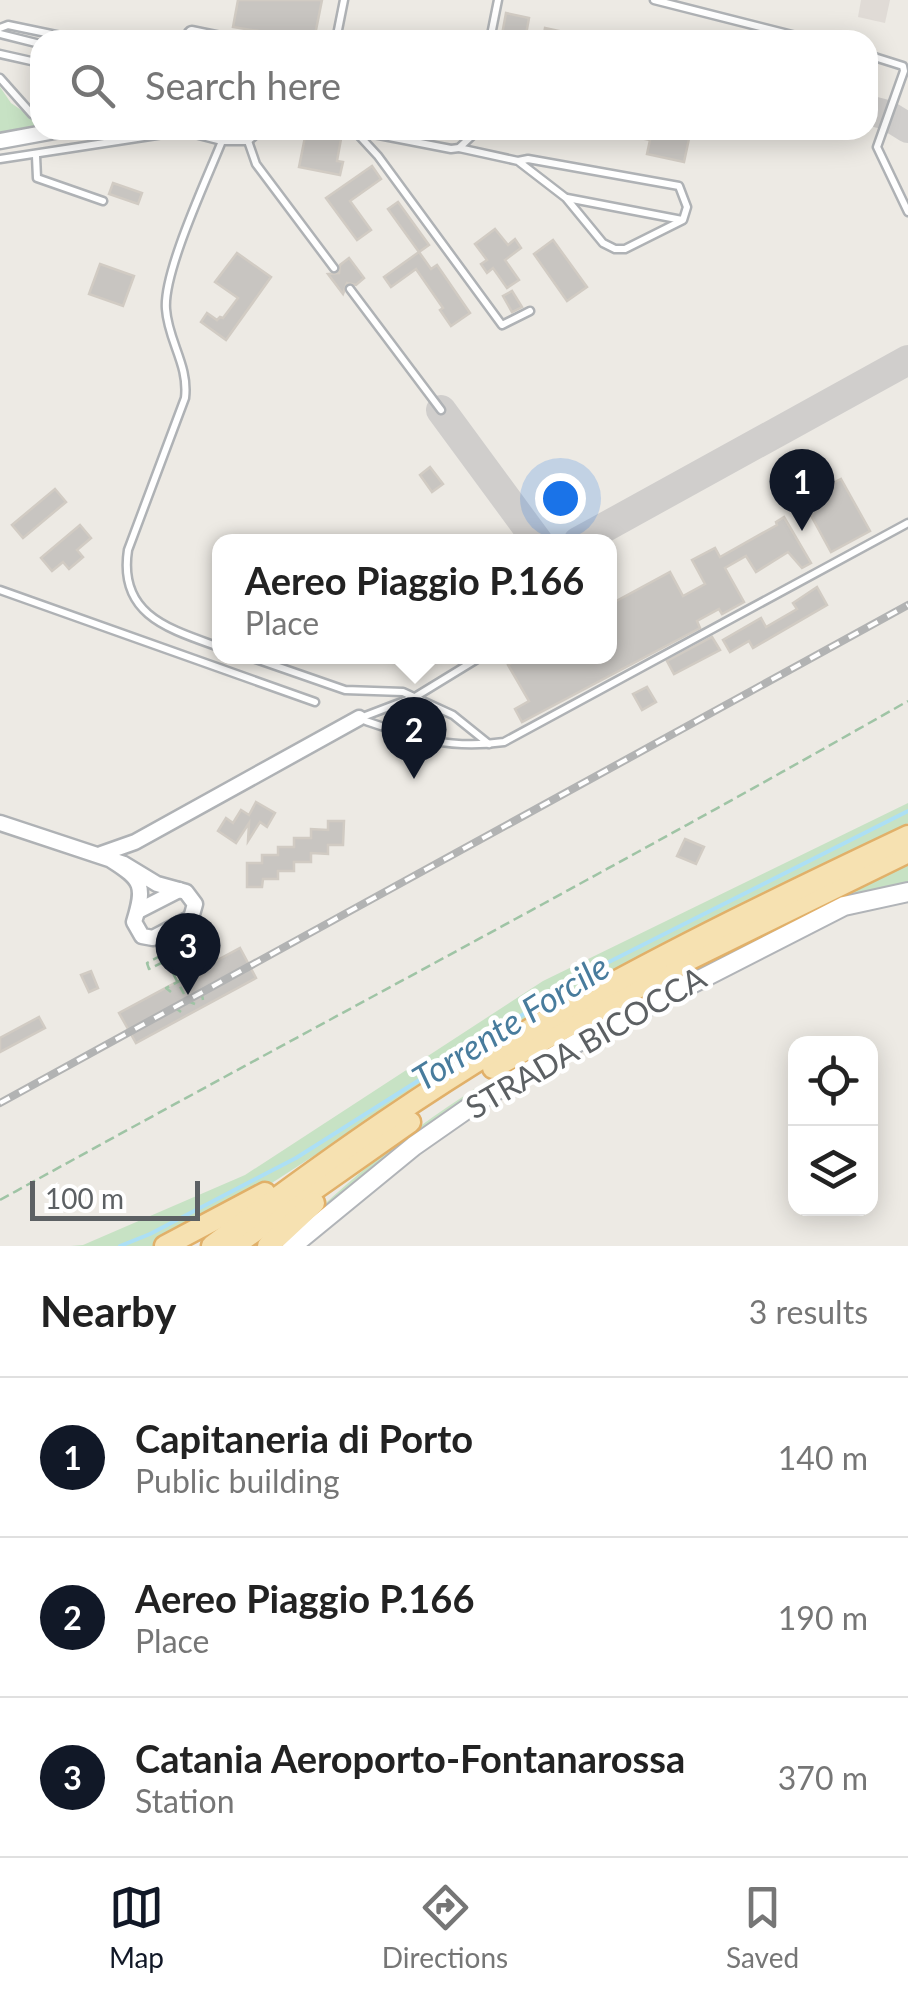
<!DOCTYPE html>
<html lang="en">
<head>
<meta charset="utf-8">
<style>
	:root { --surface:#fff; --page:#f2f2f2; --text:#222; --muted:#767676; --line:#e0e0e0; --accent:#111827 }
	body { margin:0; font-family:Lato,sans-serif; background:var(--page); color:var(--text) }
	.controls { position:absolute; right:30px; bottom:30px; display:grid; overflow:hidden; border-radius:20px; box-shadow:0 5px 25px #0003 }
	.controls button { width:90px; height:90px; display:grid; place-items:center; padding:0; border:0; border-bottom:2px solid var(--line); background:var(--surface); color:var(--text); font:50px sans-serif }
	.scale { position:absolute; left:30px; bottom:25px; width:170px; box-sizing:border-box; padding-left:10px; border:5px solid #5c6063; border-top:0; font-size:28px; line-height:35px; white-space:nowrap; color:#5c6063; -webkit-text-stroke:8px #fff; paint-order:stroke }
	.you { position:absolute; left:560px; top:498px; width:35px; height:35px; margin:-25px; border:8px solid #fff; border-radius:50%; background:#1a73e8; box-shadow:0 0 0 15px #1a73e833 }
	.badge { display:grid; place-items:center; width:65px; height:65px; border-radius:50%; background:var(--accent); color:#fff; font-size:32px; font-weight:700 }
	.pin { position:absolute; translate:-50% -82px; filter:drop-shadow(0 2px 5px #0008) }
	.pin::after { content:''; position:absolute; top:52px; width:35px; height:30px; background:inherit; clip-path:polygon(0 0,100% 0,50% 100%) }
	.popup { position:absolute; left:212px; top:534px; width:405px; height:130px; box-sizing:border-box; display:grid; place-content:center; border-radius:20px; background:var(--surface); filter:drop-shadow(0 2px 8px #0005); font-size:32px; white-space:nowrap; color:var(--muted) }
	.popup b { font-size:38px; color:var(--text) }
	.popup::after { content:''; position:absolute; left:50%; top:100%; margin-left:-20px; border:20px solid transparent; border-top-color:var(--surface) }
	.list { margin:0; padding:0; list-style:none }
	h2 { display:flex; justify-content:space-between; align-items:center; height:130px; margin:0; padding:0 40px; font-size:42px }
	h2 small { font-size:32px; font-weight:400; color:var(--muted) }
	.list li { display:grid; grid-template-columns:65px 1fr auto; gap:30px; align-items:center; box-sizing:border-box; height:160px; padding:0 40px; border-top:2px solid var(--line) }
	.list b { display:block; font-size:38px; white-space:nowrap }
	.list p { margin:0; font-size:32px; white-space:nowrap; color:var(--muted) }
	.list em { font-size:32px; font-style:normal; color:var(--muted) }
	.icon { flex:none; width:55px; height:55px; fill:none; stroke:currentColor; stroke-width:2; stroke-linecap:round; stroke-linejoin:round }
	.map { position:relative; flex:none; width:908px; height:1246px; overflow:hidden }
	.search { position:absolute; background:var(--surface); box-shadow:0 5px 25px #0003; left:30px; right:30px; top:30px; height:110px; display:flex; align-items:center; gap:25px; box-sizing:border-box; padding:0 35px; border-radius:30px; color:var(--muted); font-size:38px }
	.sheet { height:610px; background:var(--surface) }
	nav { display:flex; justify-content:space-around; align-items:center; box-sizing:border-box; height:140px; border-top:2px solid var(--line); background:var(--surface); font-size:28px; color:var(--muted) }
	nav a { display:grid; justify-items:center; gap:5px }
	nav .on { color:var(--accent) }
	.map>svg:first-child { display:block }
</style>
</head>
<body>
<div class="map">
<svg width="908" height="1246" viewBox="0 0 908 1246">
	<rect width="100%" height="100%" fill="#edeae4"/>
	<!-- education -->
	<path fill="#e0dbd6" d="M861,0H890L885,23L858,17Z"/>
	<!-- green -->
	<g fill="#c7e2c4">
		<path d="M0,87L11,103L40,123V130L0,135Z"/>
		<path d="M908,803V823L600,978L513,1027L261,1190L155,1246H71L83,1245L245,1175L543,981Z"/>
		<path d="M908,862V886L815,912L573,1037L325,1208L283,1246C441,1074 700,963 908,862Z"/>
	</g>
	<g fill="none" stroke-linecap="round" stroke-linejoin="round">
		<!-- stream -->
		<path stroke="#acdff5" stroke-width="4" d="M120,1246L150,1234L296,1158L595,969L908,811"/>
		<!-- taxiway -->
		<g stroke="#d0cecc" stroke-width="30">
			<path d="M868,110L887,115L908,128"/>
			<path d="M441,410L538,542"/>
			<path d="M578,542L908,360"/>
		</g>
	</g>
	<!-- building -->
	<g fill="#c8c5c1" stroke="#d1cbc3" stroke-width="2.5">
		<path d="M238,0H322L314,40L233,27Z"/>
		<path d="M506,13L529,18L525,40H501Z"/>
		<path d="M545,28L582,36V40H543Z"/>
		<path d="M621,130H671L690,134L684,162L647,154L650,140L621,134Z"/>
		<path d="M306,132L341,139L337,161L343,162L340,175L299,167Z"/>
		<path d="M372,166L381,179L350,201L371,230L357,240L326,198Z"/>
		<path d="M113,183L142,193L138,204L109,194Z"/>
		<path d="M398,202L429,245L419,252L388,209Z"/>
		<path d="M495,229L508,245L515,239L521,248L505,260L519,280L507,288L493,268L487,273L481,264L487,260L475,244Z"/>
		<path d="M553,240L587,287L567,301L534,254Z"/>
		<path d="M419,252L431,269L437,265L470,313L451,326L440,310L443,308L416,269L391,287L384,277Z"/>
		<path d="M237,253L271,277L226,340L201,322L207,313L217,320L220,317L223,318L238,298L215,282Z"/>
		<path d="M349,258L364,278L356,285L347,283L343,294L328,274L339,273L340,265Z"/>
		<path d="M100,264L134,276L123,306L89,294Z"/>
		<path d="M512,291L522,307L512,312L503,296Z"/>
		<path d="M430,467L443,484L432,492L420,475Z"/>
		<path d="M841,479L870,531L831,552L802,499Z"/>
		<path d="M55,489L66,502L23,538L12,525Z"/>
		<path d="M784,517L811,563L802,568L788,552L756,572L746,556L725,568L744,602L722,614L719,609L697,621L700,628L522,722L515,709L529,701L508,665L523,656H609V605L670,572L683,596L705,584L692,560L715,548L720,557L777,525L776,522Z"/>
		<path d="M80,525L91,538L77,550L83,557L69,569L63,562L52,571L41,558Z"/>
		<path d="M817,587L827,605L753,648L749,641L730,652L723,640L761,618L766,627L797,609L793,603Z"/>
		<path d="M712,637L720,650L674,674L667,661Z"/>
		<path d="M647,687L656,702L642,710L633,694Z"/>
		<path d="M256,802L275,813L267,827L260,822L248,841L249,823L236,843L218,831L226,818L233,823L241,810L249,815Z"/>
		<path d="M328,821H344L343,845H328V854L311,853V862H294V871H278V879H263L262,887H247V863H262V855H278V847H294V838H311V829L328,830Z"/>
		<path d="M685,839L704,847L696,864L677,856Z"/>
		<path d="M240,948L256,978L136,1043L119,1013Z"/>
		<path d="M91,971L98,988L89,992L81,975Z"/>
		<path d="M39,1017L45,1028L0,1052V1038Z"/>
	</g>
	<g fill="none" stroke-linecap="round" stroke-linejoin="round">
		<!-- lane casing -->
		<g stroke="#afb2b5" stroke-width="11">
			<g id="lane">
				<path d="M654,0L812,40"/>
				<path d="M0,28L8,25L80,40"/>
				<path d="M0,34L40,44"/>
				<path d="M336,40L344,0"/>
				<path d="M490,40L498,0"/>
				<path d="M0,54L40,63"/>
				<path d="M868,55L903,66L904,71L877,147L908,212"/>
				<path d="M0,78L32,114L40,118"/>
				<path d="M353,130L451,149L459,148L478,130"/>
				<path d="M354,130L378,156L502,325L530,311"/>
				<path d="M248,141L256,164L334,268"/>
				<path d="M459,148L518,161L566,198L603,243L615,249H625L683,220L687,207L679,186L528,159L518,161"/>
				<path d="M36,156L37,178L103,201"/>
				<path d="M0,159L183,131L222,141"/>
				<path d="M567,198L682,220"/>
				<path d="M350,289L441,410"/>
				<path d="M0,590L315,702"/>
				<path d="M219,647C169,629 118,615 128,550L185,398C189,365 168,341 166,309C163,272 207,179 222,141H248L261,130"/>
				<path d="M247,656L345,690L403,692L453,715L489,744"/>
				<path d="M360,718L415,697L482,656"/>
				<path d="M360,719C413,737 447,750 504,742L908,523"/>
			</g>
		</g>
		<!-- street casing -->
		<g stroke="#afb2b5" stroke-width="19">
			<g id="street">
				<path d="M192,34L221,40"/>
				<path d="M0,141L60,130"/>
				<path d="M0,823L124,864L157,884L186,892L195,904L191,918L153,938L142,936L134,922C145,886 143,880 111,860"/>
				<path d="M101,854L135,842L359,718"/>
				<path d="M138,911L179,890"/>
			</g>
		</g>
		<!-- secondary casing -->
		<g stroke="#b1b4b8" stroke-width="22">
			<path id="secondary" d="M292,1246L414,1146L477,1102L578,1042L844,906L908,892"/>
		</g>
		<!-- primary casing -->
		<g stroke="#e1b069" stroke-width="25">
			<g id="primary">
				<path d="M493,1068L686,961L908,852"/>
				<path d="M238,1243L410,1122"/>
				<path d="M165,1246L265,1193"/>
				<path d="M212,1246C325,1161 440,1079 564,1010C676,947 792,891 908,836"/>
				<path d="M268,1246L314,1203"/>
			</g>
		</g>
		<!-- path -->
		<g stroke="#9fc4a5" stroke-width="2.5" stroke-dasharray="10 5" stroke-linecap="butt">
			<path d="M159,947L184,994"/>
			<path d="M162,955L147,963L149,969L165,961"/>
			<path d="M171,992L166,988L191,975L193,981"/>
			<path d="M202,995L203,1000"/>
			<path d="M190,1002L195,1004"/>
			<path d="M177,1009L181,1012"/>
			<path d="M0,1200C302,1033 608,872 908,701"/>
		</g>
		<!-- lane -->
		<use href="#lane" stroke="#fff" stroke-width="6"/>
		<!-- street -->
		<use href="#street" stroke="#fff" stroke-width="14"/>
		<!-- secondary -->
		<use href="#secondary" stroke="#fff" stroke-width="18"/>
		<!-- primary -->
		<use href="#primary" stroke="#f6e1b1" stroke-width="20"/>
		<!-- rail casing -->
		<g stroke="#b2b3b3" stroke-width="8">
			<path id="rail" d="M0,1103L908,605"/>
		</g>
		<!-- rail -->
		<use href="#rail" stroke="#fff" stroke-width="4" stroke-dasharray="11" stroke-linecap="butt"/>
	</g>
	<g text-anchor="middle" stroke-width="9" stroke-linejoin="round" paint-order="stroke">
		<!-- street labels -->
		<g font-size="32" fill="#5c6063" stroke="#fff">
			<text transform="translate(586 1043) rotate(-30)" y="11">STRADA BICOCCA</text>
		</g>
		<!-- water labels -->
		<g font-size="35" font-style="italic" fill="#487c9d" stroke="#fff">
			<text transform="translate(511 1023) rotate(-32)" y="12">Torrente Forcile</text>
		</g>
	</g>
</svg>
<div class="controls">
<button><svg class="icon" aria-label="locate" viewBox="0 0 24 24"><circle cx="12" cy="12" r="6"/><path d="M12 2v4M12 18v4M2 12h4M18 12h4"/></svg></button>
<button><svg class="icon" aria-label="layers" viewBox="0 0 24 24"><path d="M12 4l9 5-9 5-9-5zM3 14l9 5 9-5"/></svg></button>
</div>
<div class="scale">100 m</div>
<div class="you"></div>
<div class="pin badge" style="left:802px;top:531px">1</div>
<div class="pin badge" style="left:414px;top:779px">2</div>
<div class="popup"><b>Aereo Piaggio P.166</b>Place</div>
<div class="pin badge" style="left:188px;top:995px">3</div>
<div class="search"><svg class="icon" aria-label="search" viewBox="0 0 24 24"><circle cx="10" cy="10" r="6"/><path d="M15 15l6 6"/></svg>Search here</div>
</div>
<section class="sheet">
<h2>Nearby<small>3 results</small></h2>
<ul class="list">
<li><span class="badge">1</span><div><b>Capitaneria di Porto</b><p>Public building</p></div><em>140 m</em></li>
<li><span class="badge">2</span><div><b>Aereo Piaggio P.166</b><p>Place</p></div><em>190 m</em></li>
<li><span class="badge">3</span><div><b>Catania Aeroporto-Fontanarossa</b><p>Station</p></div><em>370 m</em></li>
</ul>
</section>
<nav>
<a class="on"><svg class="icon" aria-label="map" viewBox="0 0 24 24"><path d="M3 6l6-2 6 2 6-2v14l-6 2-6-2-6 2zM9 4v14M15 6v14"/></svg>Map</a>
<a><svg class="icon" aria-label="directions" viewBox="0 0 24 24"><path d="M12 3l9 9-9 9-9-9zM9 14v-3h6M13 9l2 2-2 2"/></svg>Directions</a>
<a><svg class="icon" aria-label="saved" viewBox="0 0 24 24"><path d="M7 4h10v16l-5-4-5 4z"/></svg>Saved</a>
</nav>
</body>
</html>
